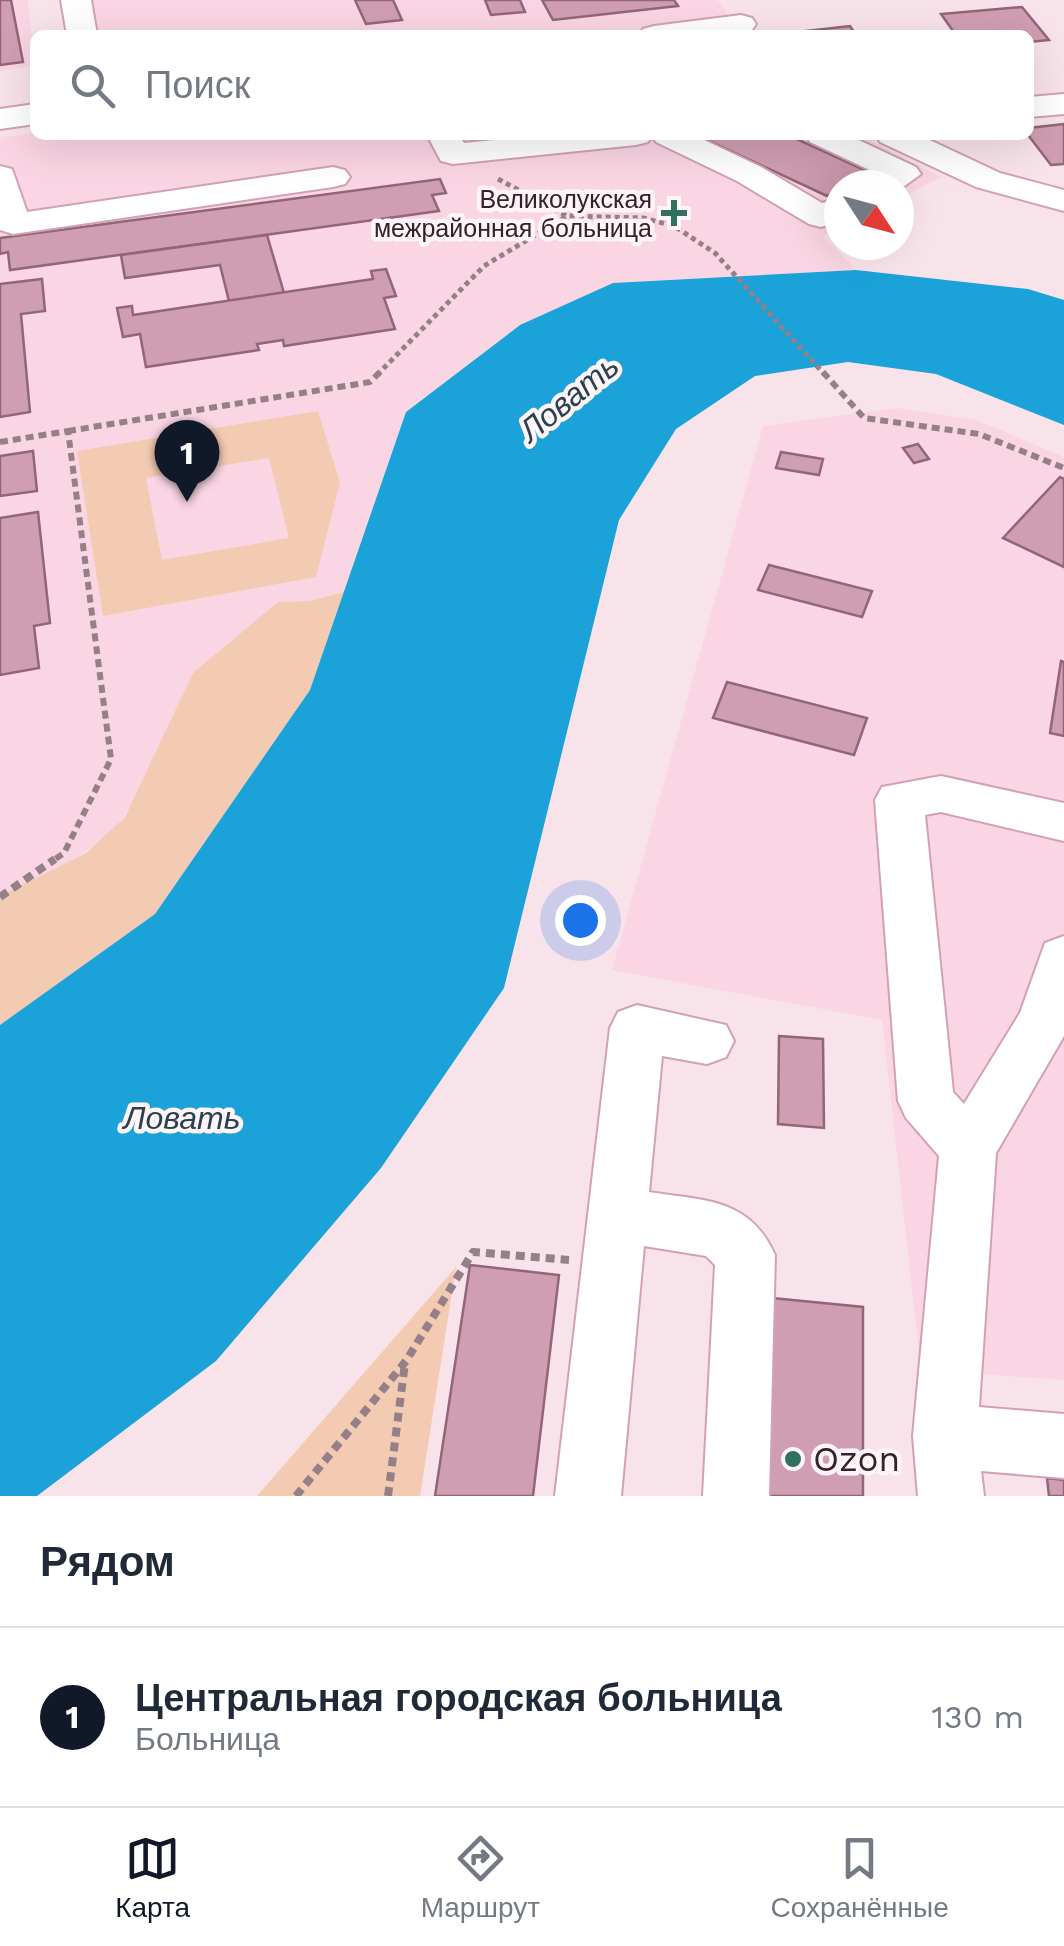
<!DOCTYPE html>
<html lang="ru">
<head>
<meta charset="utf-8">
<style>
	:root { --surface:#fff; --page:#f6f6f7; --text:#1f2937; --muted:#747a83; --line:#e0e1e3; --accent:#111827 }
	body { margin:0; font-family:"Work Sans",sans-serif; background:var(--page); color:var(--text) }
	.compass { position:absolute; left:824px; top:170px; width:90px; height:90px; border-radius:50%; background:var(--surface); box-shadow:0 10px 40px #0002; rotate:126deg }
	.you { position:absolute; left:580px; top:920px; width:35px; height:35px; margin:-25px; border:8px solid #fff; border-radius:50%; background:#1a73e8; box-shadow:0 0 0 15px #1a73e833 }
	.badge { display:grid; place-items:center; width:65px; height:65px; border-radius:50%; background:var(--accent); color:#fff; font-size:32px; font-weight:700 }
	.pin { position:absolute; translate:-50% -82px; filter:drop-shadow(0 2px 5px #0008) }
	.pin::after { content:''; position:absolute; top:52px; width:35px; height:30px; background:inherit; clip-path:polygon(0 0,100% 0,50% 100%) }
	.list { margin:0; padding:0; list-style:none }
	h2 { display:flex; justify-content:space-between; align-items:center; height:130px; margin:0; padding:0 40px; font-size:42px }
	h2 small { font-size:32px; font-weight:400; color:var(--muted) }
	.list li { display:grid; grid-template-columns:65px 1fr auto; gap:30px; align-items:center; box-sizing:border-box; height:180px; padding:0 40px; border-top:2px solid var(--line) }
	.list b { display:block; font-size:38px; white-space:nowrap }
	.list p { margin:0; font-size:32px; white-space:nowrap; color:var(--muted) }
	.list em { font-size:32px; font-style:normal; color:var(--muted) }
	.icon { flex:none; width:55px; height:55px; fill:none; stroke:currentColor; stroke-width:2; stroke-linecap:round; stroke-linejoin:round }
	.map { position:relative; flex:none; width:1064px; height:1496px; overflow:hidden }
	.search { position:absolute; background:var(--surface); box-shadow:0 10px 40px #0002; left:30px; right:30px; top:30px; height:110px; display:flex; align-items:center; gap:25px; box-sizing:border-box; padding:0 35px; border-radius:15px; color:var(--muted); font-size:38px }
	.sheet { height:310px; background:var(--surface) }
	nav { display:flex; justify-content:space-around; align-items:center; box-sizing:border-box; height:140px; border-top:2px solid var(--line); background:var(--surface); font-size:28px; color:var(--muted) }
	nav a { display:grid; justify-items:center; gap:5px }
	nav .on { color:var(--accent) }
	.map>svg:first-child { display:block }
</style>
</head>
<body>
<div class="map">
<svg width="1064" height="1496" viewBox="0 0 1064 1496">
	<rect width="100%" height="100%" fill="#f9e3eb"/>
	<!-- built -->
	<g fill="#fad5e3">
		<path d="M0,0H28L35,66L0,71Z"/>
		<path d="M85,0H718L732,21L622,35H92Z"/>
		<path d="M35,133L859,135L941,177L899,198V185H839V228L823,236L856,270L613,283L520,325L406,411L344,592L309,601L278,602L108,837L61,867L0,896V137Z"/>
		<path d="M897,408L977,420L1064,457V1380L921,1370L882,1020L612,970L763,426Z"/>
	</g>
	<!-- green -->
	<g fill="#f3cbb3" fill-rule="evenodd">
		<path d="M318,411L340,483L316,577L103,616L77,451ZM269,458L289,538L162,560L146,478Z"/>
		<path d="M344,592L310,690L155,914L0,1025V896L86,853L125,817L193,673L278,602L309,601Z"/>
		<path d="M456,1267L420,1496H257Z"/>
	</g>
	<!-- water -->
	<path fill="#1aa2d9" d="M856,270L1028,289L1064,300V425L936,374L848,362L755,376L676,429L619,520L504,988L381,1168L216,1361L37,1496H0V1025L155,914L310,690L406,412L520,325L613,283Z"/>
	<!-- building -->
	<g fill="#d09eb2" stroke="#936579" stroke-width="2.5">
		<path d="M0,0H11L23,62L0,65Z"/>
		<path d="M355,0H393L402,20L366,24Z"/>
		<path d="M485,0H520L525,12L491,15Z"/>
		<path d="M542,0H674L678,6L553,20Z"/>
		<path d="M1022,7L1049,40L1030,42L1029,35H956L941,14Z"/>
		<path d="M850,26L856,35L797,32Z"/>
		<path d="M1064,124V164L1051,165L1028,135L1029,128Z"/>
		<path d="M696,135H788L867,171L827,196Z"/>
		<path d="M440,179L446,193L432,195L439,211L10,270L8,252L0,254V238Z"/>
		<path d="M267,235L284,293L229,301L220,265L125,278L121,255Z"/>
		<path d="M386,269L396,296L384,298L395,329L284,346L283,340L257,344L259,350L146,367L140,334L123,337L117,308L132,306L133,315L373,279L371,271Z"/>
		<path d="M42,279L45,311L21,314L30,412L0,417V284Z"/>
		<path d="M918,444L929,459L914,463L903,448Z"/>
		<path d="M33,451L37,491L0,496V456Z"/>
		<path d="M781,452L823,459L819,475L776,468Z"/>
		<path d="M1060,477L1064,479V567L1003,538Z"/>
		<path d="M38,512L50,623L34,626L39,668L0,675V518Z"/>
		<path d="M769,565L872,591L862,617L758,590Z"/>
		<path d="M1061,661L1064,662V736L1050,733Z"/>
		<path d="M727,682L867,718L854,755L713,718Z"/>
		<path d="M779,1036L823,1039L824,1128L778,1124Z"/>
		<path d="M470,1265L559,1275L533,1496H435Z"/>
		<path d="M772,1298L863,1307V1496H766Z"/>
		<path d="M1047,1478L1064,1480V1496H1049Z"/>
	</g>
	<g fill="none" stroke-linecap="round" stroke-linejoin="round">
		<!-- minor casing -->
		<g stroke="#d3a1b5" stroke-width="4">
			<g id="minor">
				<path d="M61,0H91L97,35H67Z"/>
				<path d="M741,15L752,18L756,24L752,30L725,35H639L643,29L654,26Z"/>
				<path d="M1064,94V114L1029,117V97Z"/>
				<path d="M35,104V124L0,129V109Z"/>
				<path d="M427,135H459L464,143L541,135H694L761,167L822,203L839,198V221L821,227L809,224L737,181L656,142L652,136L648,142L636,145L453,164L441,161Z"/>
				<path d="M806,135H848L916,167L921,174L899,190V185H866L878,174L810,142Z"/>
				<path d="M876,135H919L1000,173L1064,190V211L976,187L880,142Z"/>
				<path d="M0,166L12,169L27,212L333,167L345,170L350,177L345,184L333,187L13,234L0,230Z"/>
				<path d="M941,776L1064,803V841L941,812L925,815L953,1092L964,1104L1020,1013L1045,943L1064,936V1036L996,1153L979,1407L1064,1414V1478L981,1471L984,1496H918L913,1436L939,1156L906,1118L898,1101L875,800L882,787Z"/>
				<path d="M637,1005L726,1025L734,1041L726,1057L707,1064L662,1056L649,1192C704,1201 749,1197 775,1255L769,1496H703L715,1265L706,1256L644,1246L621,1496H555L610,1028L618,1012Z"/>
			</g>
		</g>
		<!-- path-far2 -->
		<g stroke="#958088" stroke-width="5" stroke-dasharray="5 4" stroke-linecap="butt">
			<path d="M498,179L567,216L643,218L674,226L715,253L825,375"/>
			<path d="M377,375L484,266L567,216"/>
		</g>
		<!-- path-far1 -->
		<g stroke="#958088" stroke-width="6" stroke-dasharray="8 5" stroke-linecap="butt">
			<path d="M823,372L864,418L979,434L1064,468"/>
			<path d="M68,431L370,382L380,372"/>
			<path d="M0,442L68,431L111,759L64,853L51,862"/>
		</g>
		<!-- path -->
		<g stroke="#958088" stroke-width="8" stroke-dasharray="9 6" stroke-linecap="butt">
			<path d="M0,897L55,859"/>
			<path d="M296,1496L406,1361L473,1252L569,1260"/>
			<path d="M388,1496L405,1363"/>
		</g>
		<!-- minor -->
		<use href="#minor" fill="#fff" fill-rule="evenodd"/>
	</g>
	<!-- markers -->
	<g fill="#2f705e" stroke="#fff4f8" stroke-width="4">
		<path d="M669 198h10v10h10v10h-10v10h-10v-10h-10v-10h10z"/>
		<circle cx="793" cy="1459" r="10"/>
	</g>
	<g text-anchor="middle" stroke-width="9" stroke-linejoin="round" paint-order="stroke">
		<!-- far-poi labels -->
		<g font-size="25" fill="#342129" stroke="#fff4f8" text-anchor="end">
			<text x="652" y="208">Великолукская<tspan x="652" dy="29">межрайонная больница</tspan></text>
		</g>
		<!-- water labels -->
		<g font-size="32" font-style="italic" fill="#294250" stroke="#fff4f8">
			<text transform="translate(569 398) rotate(-39)" y="11">Ловать</text>
			<text x="182" y="1129">Ловать</text>
		</g>
		<!-- near-poi labels -->
		<g font-size="35" fill="#342129" stroke="#fff4f8" text-anchor="start">
			<text x="813" y="1471">Ozon</text>
		</g>
	</g>
</svg>
<svg class="compass" viewBox="-18 -18 36 36"><path d="M0-13l5 13h-10z" fill="#e53935"/><path d="M0 13l5-13h-10z" fill="#747a83"/></svg>
<div class="you"></div>
<div class="pin badge" style="left:187px;top:502px">1</div>
<div class="search"><svg class="icon" aria-label="search" viewBox="0 0 24 24"><circle cx="10" cy="10" r="6"/><path d="M15 15l6 6"/></svg>Поиск</div>
</div>
<section class="sheet">
<h2>Рядом<small></small></h2>
<ul class="list">
<li><span class="badge">1</span><div><b>Центральная городская больница</b><p>Больница</p></div><em>130 m</em></li>
</ul>
</section>
<nav>
<a class="on"><svg class="icon" aria-label="map" viewBox="0 0 24 24"><path d="M3 6l6-2 6 2 6-2v14l-6 2-6-2-6 2zM9 4v14M15 6v14"/></svg>Карта</a>
<a><svg class="icon" aria-label="directions" viewBox="0 0 24 24"><path d="M12 3l9 9-9 9-9-9zM9 14v-3h6M13 9l2 2-2 2"/></svg>Маршрут</a>
<a><svg class="icon" aria-label="saved" viewBox="0 0 24 24"><path d="M7 4h10v16l-5-4-5 4z"/></svg>Сохранённые</a>
</nav>
</body>
</html>
